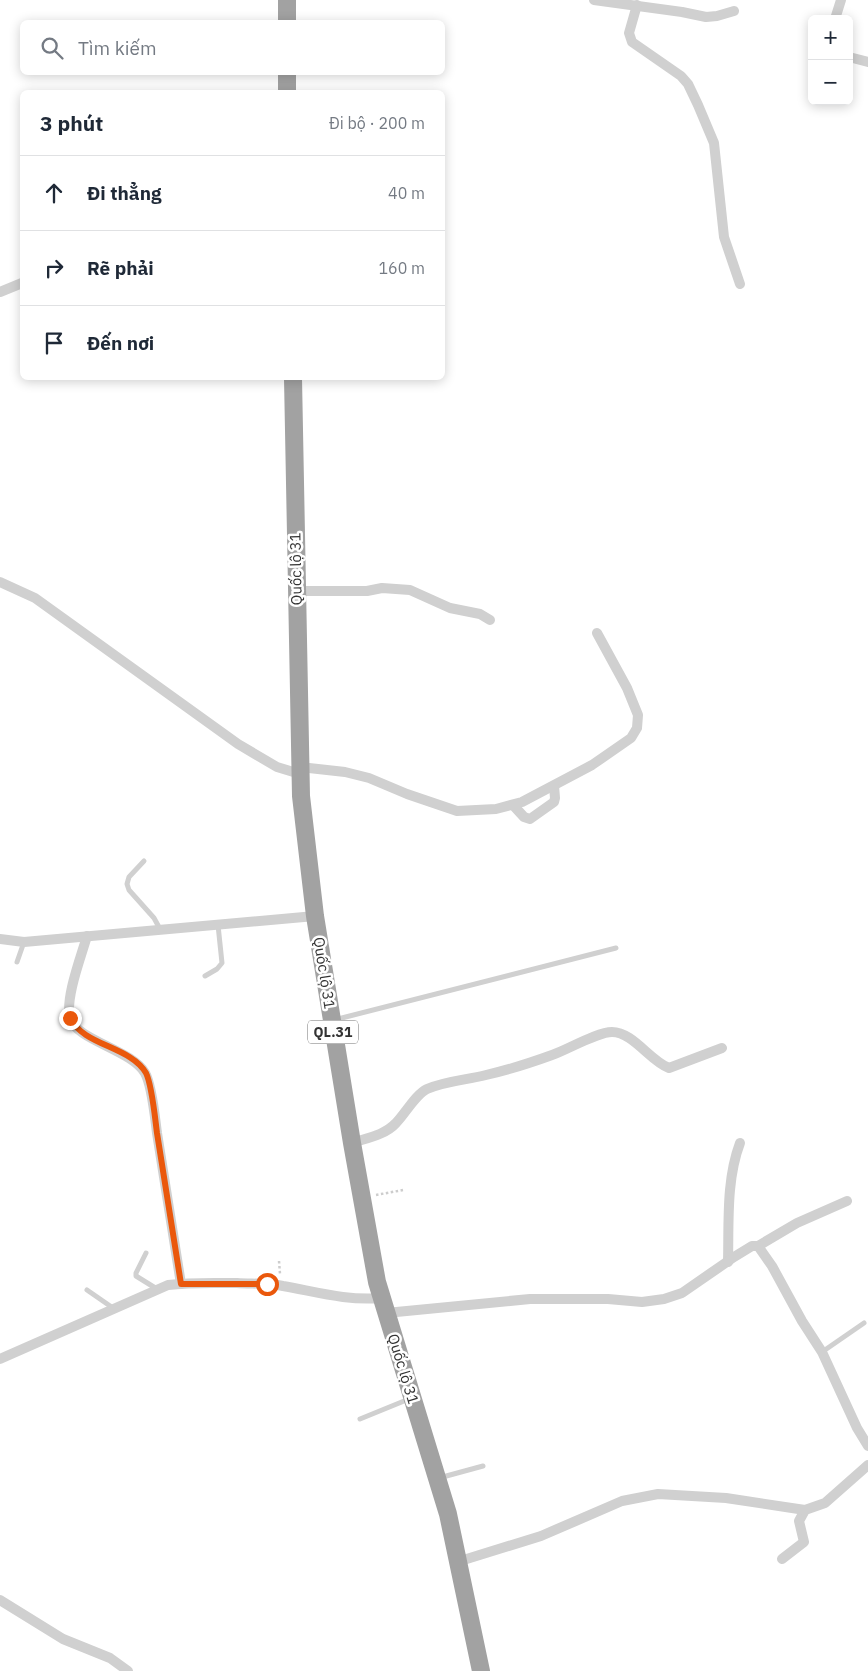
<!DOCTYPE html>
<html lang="vi">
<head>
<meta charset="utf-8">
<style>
	:root { --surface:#fff; --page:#f2f2f3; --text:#1f2937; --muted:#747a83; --line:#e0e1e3 }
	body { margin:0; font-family:"IBM Plex Sans",sans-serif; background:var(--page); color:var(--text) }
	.controls { position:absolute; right:15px; top:15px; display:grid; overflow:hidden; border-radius:8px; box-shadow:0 2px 12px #0003 }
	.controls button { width:45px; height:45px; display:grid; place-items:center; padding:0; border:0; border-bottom:1px solid var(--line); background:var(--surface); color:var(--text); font:25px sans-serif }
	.stop { position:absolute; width:15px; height:15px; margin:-11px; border:4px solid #ea580c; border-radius:50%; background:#fff }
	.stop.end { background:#ea580c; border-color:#fff; box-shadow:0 1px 5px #0008 }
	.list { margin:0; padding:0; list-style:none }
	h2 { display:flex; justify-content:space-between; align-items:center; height:65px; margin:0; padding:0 20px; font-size:21px }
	h2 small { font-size:16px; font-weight:400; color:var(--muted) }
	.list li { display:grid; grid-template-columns:32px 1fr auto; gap:15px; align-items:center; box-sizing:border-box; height:75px; padding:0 20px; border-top:1px solid var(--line) }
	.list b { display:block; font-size:19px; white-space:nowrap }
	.list em { font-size:16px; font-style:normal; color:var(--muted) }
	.icon { flex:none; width:28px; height:28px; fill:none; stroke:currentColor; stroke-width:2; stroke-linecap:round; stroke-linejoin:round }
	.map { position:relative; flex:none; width:868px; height:1671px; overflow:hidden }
	.search { position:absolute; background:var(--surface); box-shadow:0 2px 12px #0003; left:20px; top:20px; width:425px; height:55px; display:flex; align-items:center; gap:12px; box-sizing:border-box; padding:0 18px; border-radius:8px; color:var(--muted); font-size:19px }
	.panel { position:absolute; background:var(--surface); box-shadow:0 2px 12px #0003; left:20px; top:90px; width:425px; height:290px; border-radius:8px }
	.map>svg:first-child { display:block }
</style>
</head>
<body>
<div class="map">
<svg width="868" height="1671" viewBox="0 0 868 1671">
	<rect width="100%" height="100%" fill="#fff"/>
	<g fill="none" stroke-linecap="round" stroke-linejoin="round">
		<!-- path -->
		<g stroke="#cdcdcd" stroke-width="2.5" stroke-dasharray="2.5 2.5" stroke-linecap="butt">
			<path d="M376,1195L403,1190"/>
			<path d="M279,1261L280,1274"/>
		</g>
		<!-- service -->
		<g stroke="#d0d0d0" stroke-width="5">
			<path d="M144,861L129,877L127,884L129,890L154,918L160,929"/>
			<path d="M17,962L24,942"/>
			<path d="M205,976L217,969L222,963L218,925"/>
			<path d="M334,1020L616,948"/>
			<path d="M146,1253L136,1273V1276L157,1289"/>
			<path d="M87,1290L113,1308"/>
			<path d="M822,1352L864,1323"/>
			<path d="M360,1419L409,1399"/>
			<path d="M439,1478L483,1466"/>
		</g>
		<!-- minor -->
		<g stroke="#d0d0d0" stroke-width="10">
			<path d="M594,0L682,12L706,17L717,16L734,11"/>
			<path d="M637,5L629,33L632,42L681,76L688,84L698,105L714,143L724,237L740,284"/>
			<path d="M835,19L841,0"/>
			<path d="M849,57L868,62"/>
			<path d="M0,292L22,283"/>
			<path d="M0,582L35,598L238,744L277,767L300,774"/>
			<path d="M297,591H367L382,588L410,590L450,608L480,614L490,620"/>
			<path d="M300,767L345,772L369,778L407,794L457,811L496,809L522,802L592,765L631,738L637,728L638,715L627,688L597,633"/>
			<path d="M513,805L524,817L530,819L554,802L555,798L554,786"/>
			<path d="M87,936C81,957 65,998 70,1018C76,1040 132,1050 145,1073C152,1085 155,1118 157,1133C165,1183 173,1233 181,1284"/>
			<path d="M0,939L24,942L315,916"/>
			<path d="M352,1143C367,1138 385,1135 396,1123C405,1114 416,1094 427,1089C445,1081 466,1080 486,1075C508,1070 530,1063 552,1055C567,1050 597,1032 612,1032C633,1032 650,1061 669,1068L722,1048"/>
			<path d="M758,1246L797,1223L847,1201"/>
			<path d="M728,1262C729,1223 726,1180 740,1143"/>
			<path d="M386,1313L530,1299H608L642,1302L664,1299L682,1293L734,1257L752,1246H758L772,1266L802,1321L822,1352L857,1428L868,1446"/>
			<path d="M0,1359L168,1285C191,1282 214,1283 237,1283C252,1284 268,1283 283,1286C317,1292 346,1301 382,1298"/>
			<path d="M782,1559L804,1542L799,1521L805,1510L825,1503L868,1465"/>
			<path d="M457,1562L541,1536L622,1501L658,1494L726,1498L805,1510"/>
			<path d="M0,1600L63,1639L110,1658L128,1671"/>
		</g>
		<!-- trunk -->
		<g stroke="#a2a2a2" stroke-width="18">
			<path d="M287,22V0"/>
			<path d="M287,92V72"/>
			<path d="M293,378L301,796L315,916L352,1143L377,1282L448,1514L481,1671"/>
		</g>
	</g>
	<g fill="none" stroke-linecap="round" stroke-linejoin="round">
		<!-- route -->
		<path stroke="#ea580c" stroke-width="6" d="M70,1018C84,1046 130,1046 146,1073C152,1085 155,1118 157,1133C165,1183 173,1233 181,1284H267"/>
	</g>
	<g text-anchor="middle" stroke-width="5" stroke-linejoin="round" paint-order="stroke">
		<!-- shield labels -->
		<rect fill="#fff" stroke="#707070" stroke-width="1" x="308" y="1020.5" width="50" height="23" rx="4"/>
		<g font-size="14" font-weight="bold" fill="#333">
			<text x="333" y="1037">QL.31</text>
		</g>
		<!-- street labels -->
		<g font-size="15" fill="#333" stroke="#fff">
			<text transform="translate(296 569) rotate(-91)" y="5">Quốc lộ 31</text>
			<text transform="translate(324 973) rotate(81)" y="5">Quốc lộ 31</text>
			<text transform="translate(403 1369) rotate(73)" y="5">Quốc lộ 31</text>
		</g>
	</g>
</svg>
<div class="controls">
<button>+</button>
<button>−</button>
</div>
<div class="stop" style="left:267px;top:1284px"></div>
<div class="stop end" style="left:70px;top:1018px"></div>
<div class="search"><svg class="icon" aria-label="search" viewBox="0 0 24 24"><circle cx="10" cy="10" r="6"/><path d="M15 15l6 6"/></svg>Tìm kiếm</div>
<section class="panel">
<h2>3 phút<small>Đi bộ · 200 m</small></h2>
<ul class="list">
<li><svg class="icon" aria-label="ahead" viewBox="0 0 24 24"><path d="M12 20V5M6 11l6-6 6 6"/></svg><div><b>Đi thẳng</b></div><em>40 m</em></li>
<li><svg class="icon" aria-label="right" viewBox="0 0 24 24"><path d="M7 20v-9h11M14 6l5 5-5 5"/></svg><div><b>Rẽ phải</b></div><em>160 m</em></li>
<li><svg class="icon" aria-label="arrive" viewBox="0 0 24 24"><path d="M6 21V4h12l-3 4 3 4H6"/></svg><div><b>Đến nơi</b></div></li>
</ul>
</section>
</div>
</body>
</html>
